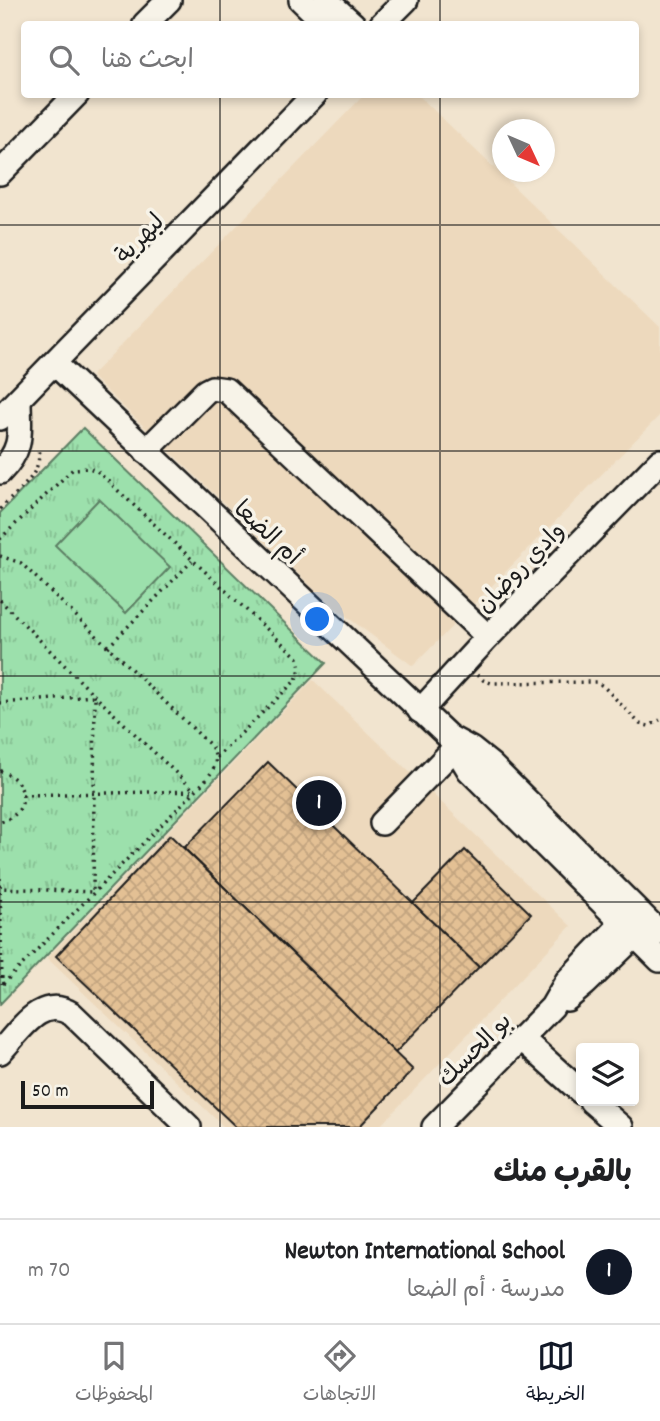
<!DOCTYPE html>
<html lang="ar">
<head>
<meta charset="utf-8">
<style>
	:root { --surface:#fff; --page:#f6f6f6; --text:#202124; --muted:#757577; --line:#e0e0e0; --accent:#111827 }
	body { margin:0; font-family:Dekko,"Playpen Sans Arabic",sans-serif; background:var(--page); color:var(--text); direction:rtl }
	.controls { position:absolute; right:21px; bottom:21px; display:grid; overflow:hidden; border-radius:7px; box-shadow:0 4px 10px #0003 }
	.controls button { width:63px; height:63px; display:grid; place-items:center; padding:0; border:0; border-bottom:2px solid var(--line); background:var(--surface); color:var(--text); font:35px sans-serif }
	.compass { position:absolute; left:492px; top:119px; width:63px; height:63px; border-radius:50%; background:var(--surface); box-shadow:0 4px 10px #0003; rotate:134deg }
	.scale { position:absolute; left:21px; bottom:18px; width:133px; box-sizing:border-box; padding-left:7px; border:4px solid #1c1c1c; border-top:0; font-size:19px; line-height:24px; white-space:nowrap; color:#1c1c1c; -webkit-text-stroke:5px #f7f3e8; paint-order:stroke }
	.you { position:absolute; left:318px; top:620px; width:24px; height:24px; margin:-18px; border:5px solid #fff; border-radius:50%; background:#1a73e8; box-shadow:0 0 0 10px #1a73e833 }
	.badge { display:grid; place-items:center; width:46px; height:46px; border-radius:50%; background:var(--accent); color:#fff; font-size:23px; font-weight:700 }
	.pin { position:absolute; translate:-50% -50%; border:4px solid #fff; box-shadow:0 2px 7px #0006 }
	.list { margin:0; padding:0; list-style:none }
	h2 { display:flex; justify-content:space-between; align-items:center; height:91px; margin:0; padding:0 28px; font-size:30px }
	h2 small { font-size:23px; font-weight:400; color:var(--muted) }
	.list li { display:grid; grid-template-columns:46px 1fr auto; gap:21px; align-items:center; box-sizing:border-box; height:105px; padding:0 28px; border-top:2px solid var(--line) }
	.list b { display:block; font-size:26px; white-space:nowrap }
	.list p { margin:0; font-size:23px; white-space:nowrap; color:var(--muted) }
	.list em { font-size:23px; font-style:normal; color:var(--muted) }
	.icon { flex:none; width:38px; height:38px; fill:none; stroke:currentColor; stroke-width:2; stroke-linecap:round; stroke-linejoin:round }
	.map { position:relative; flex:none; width:660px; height:1127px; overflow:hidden; direction:ltr }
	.search { position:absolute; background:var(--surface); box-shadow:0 4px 10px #0003; left:21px; right:21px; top:21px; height:77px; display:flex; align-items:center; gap:18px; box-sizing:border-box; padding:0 24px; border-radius:7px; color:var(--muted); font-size:26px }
	.sheet { height:196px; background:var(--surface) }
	nav { display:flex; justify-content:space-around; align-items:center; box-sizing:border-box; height:98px; border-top:2px solid var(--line); background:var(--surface); font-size:19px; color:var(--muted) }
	nav a { display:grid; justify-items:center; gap:4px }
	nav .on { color:var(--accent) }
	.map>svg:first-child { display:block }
</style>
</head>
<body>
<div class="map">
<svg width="660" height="1127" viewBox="0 0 660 1127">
	<defs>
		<pattern id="park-tufts" width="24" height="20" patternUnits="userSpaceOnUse" patternTransform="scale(1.75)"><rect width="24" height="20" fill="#9ce0ac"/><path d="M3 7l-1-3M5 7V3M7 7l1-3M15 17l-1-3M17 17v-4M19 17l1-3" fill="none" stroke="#86c093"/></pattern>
		<pattern id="building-cross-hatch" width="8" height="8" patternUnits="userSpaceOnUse" patternTransform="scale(1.75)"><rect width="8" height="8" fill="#e3c094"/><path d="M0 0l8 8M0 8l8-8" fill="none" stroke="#c2a47f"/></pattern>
	</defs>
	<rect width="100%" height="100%" fill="#f1e4cf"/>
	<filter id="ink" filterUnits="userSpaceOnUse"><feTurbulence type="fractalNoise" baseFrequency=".0143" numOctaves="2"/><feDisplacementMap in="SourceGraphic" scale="14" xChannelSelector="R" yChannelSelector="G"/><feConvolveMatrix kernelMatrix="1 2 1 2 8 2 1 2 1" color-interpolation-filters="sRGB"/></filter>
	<g filter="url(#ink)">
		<!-- built -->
		<g fill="#edd9bd">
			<path d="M364,95H418L660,327V415L413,666L331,605L91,376Z"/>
			<path d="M313,680L571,926L379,1127H224L47,958Z"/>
		</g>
		<!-- park -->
		<path fill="url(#park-tufts)" stroke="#5c7e64" stroke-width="2" d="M83,428L326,663L0,1004V513Z"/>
		<!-- garden -->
		<path fill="#9ce0ac" stroke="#5c7e64" stroke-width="2" d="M99,499L170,567L126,613L55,545Z"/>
		<!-- building -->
		<g fill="url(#building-cross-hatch)" stroke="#1c1c1c" stroke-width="2">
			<path d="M268,762L479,967L395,1053L184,848Z"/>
			<path d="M170,835L413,1070L359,1127H236L56,956Z"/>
			<path d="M465,850L531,914L479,967L413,903Z"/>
		</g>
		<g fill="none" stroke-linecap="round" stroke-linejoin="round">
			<!-- minor casing -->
			<g stroke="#1c1c1c" stroke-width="28">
				<g id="minor">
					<path d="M301,0L326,24"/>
					<path d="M326,0L353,24"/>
					<path d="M145,24L169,0"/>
					<path d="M382,24L406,0"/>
					<path d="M0,173L77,94"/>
					<path d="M54,363L449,737L471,749L491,765L660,933"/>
					<path d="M0,418L315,94"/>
					<path d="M146,451L206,391L212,388L226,390L488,637"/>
					<path d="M0,472C25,447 19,432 19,399"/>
					<path d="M420,711L488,637L660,461"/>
					<path d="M449,737L469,770L660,960"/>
					<path d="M382,823L454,749"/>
					<path d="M567,999L585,984L644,927"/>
					<path d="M521,1038L581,1092"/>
					<path d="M0,1052C20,1031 41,994 72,1014L189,1127"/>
					<path d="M591,1101L621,1127"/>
					<path d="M434,1127L552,1007L567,981L633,912"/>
				</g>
			</g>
			<!-- path -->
			<g stroke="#1c1c1c" stroke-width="3.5" stroke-dasharray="2 5" stroke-linecap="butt">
				<path d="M0,509C15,493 44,474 38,449"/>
				<path d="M0,539L73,469L89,468L97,471L298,658L300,669L296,680L216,758"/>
				<path d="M0,556L21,563L210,745C220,759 215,769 205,781L0,987"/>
				<path d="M0,600L95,696L195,791"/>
				<path d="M108,647L192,561"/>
				<path d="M477,675L483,680L491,683L596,682L603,686L640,724L649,726L660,720"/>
				<path d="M0,703L95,696L93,892L0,888"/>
				<path d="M0,771C30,780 31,814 0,822"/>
				<path d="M22,795L195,791"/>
				<path d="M0,878L2,984"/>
			</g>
			<!-- minor -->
			<use href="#minor" stroke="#f7f3e8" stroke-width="23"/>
		</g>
	</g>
	<!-- grid -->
	<path fill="none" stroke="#1c1c1c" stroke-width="2" stroke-opacity="0.55" d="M220,0V24M440,0V24M220,94V1127M440,94V1127M0,225H660M0,451H660M0,676H660M0,902H660"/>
	<g text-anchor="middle" stroke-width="7" stroke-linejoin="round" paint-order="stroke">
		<!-- street labels -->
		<g font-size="24" fill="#1c1c1c" stroke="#f7f3e8">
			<text transform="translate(139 238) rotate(-46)" y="8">لبهرية</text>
			<text transform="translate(268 532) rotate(43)" y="8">أم الضعا</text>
			<text transform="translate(520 567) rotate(-46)" y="8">وادي روضان</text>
			<text transform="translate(474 1049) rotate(-45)" y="8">بو الحسك</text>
		</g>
	</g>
</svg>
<div class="controls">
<button><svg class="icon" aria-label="layers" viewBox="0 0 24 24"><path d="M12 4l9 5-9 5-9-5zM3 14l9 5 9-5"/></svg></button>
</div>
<svg class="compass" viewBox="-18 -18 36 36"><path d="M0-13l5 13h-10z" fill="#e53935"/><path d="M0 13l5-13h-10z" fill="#757577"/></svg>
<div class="scale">50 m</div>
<div class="you"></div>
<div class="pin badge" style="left:319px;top:803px">1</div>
<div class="search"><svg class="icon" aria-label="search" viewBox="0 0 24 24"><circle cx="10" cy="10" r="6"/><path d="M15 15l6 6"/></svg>ابحث هنا</div>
</div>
<section class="sheet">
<h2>بالقرب منك<small></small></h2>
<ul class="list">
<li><span class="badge">1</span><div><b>Newton International School</b><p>مدرسة · أم الضعا</p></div><em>70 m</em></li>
</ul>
</section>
<nav>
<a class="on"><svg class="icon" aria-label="map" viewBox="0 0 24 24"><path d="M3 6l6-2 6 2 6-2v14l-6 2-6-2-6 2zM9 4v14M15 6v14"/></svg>الخريطة</a>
<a><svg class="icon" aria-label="directions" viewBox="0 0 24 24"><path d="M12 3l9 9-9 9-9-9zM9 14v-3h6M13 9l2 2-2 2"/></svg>الاتجاهات</a>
<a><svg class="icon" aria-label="saved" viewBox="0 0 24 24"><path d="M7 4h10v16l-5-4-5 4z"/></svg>المحفوظات</a>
</nav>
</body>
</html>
